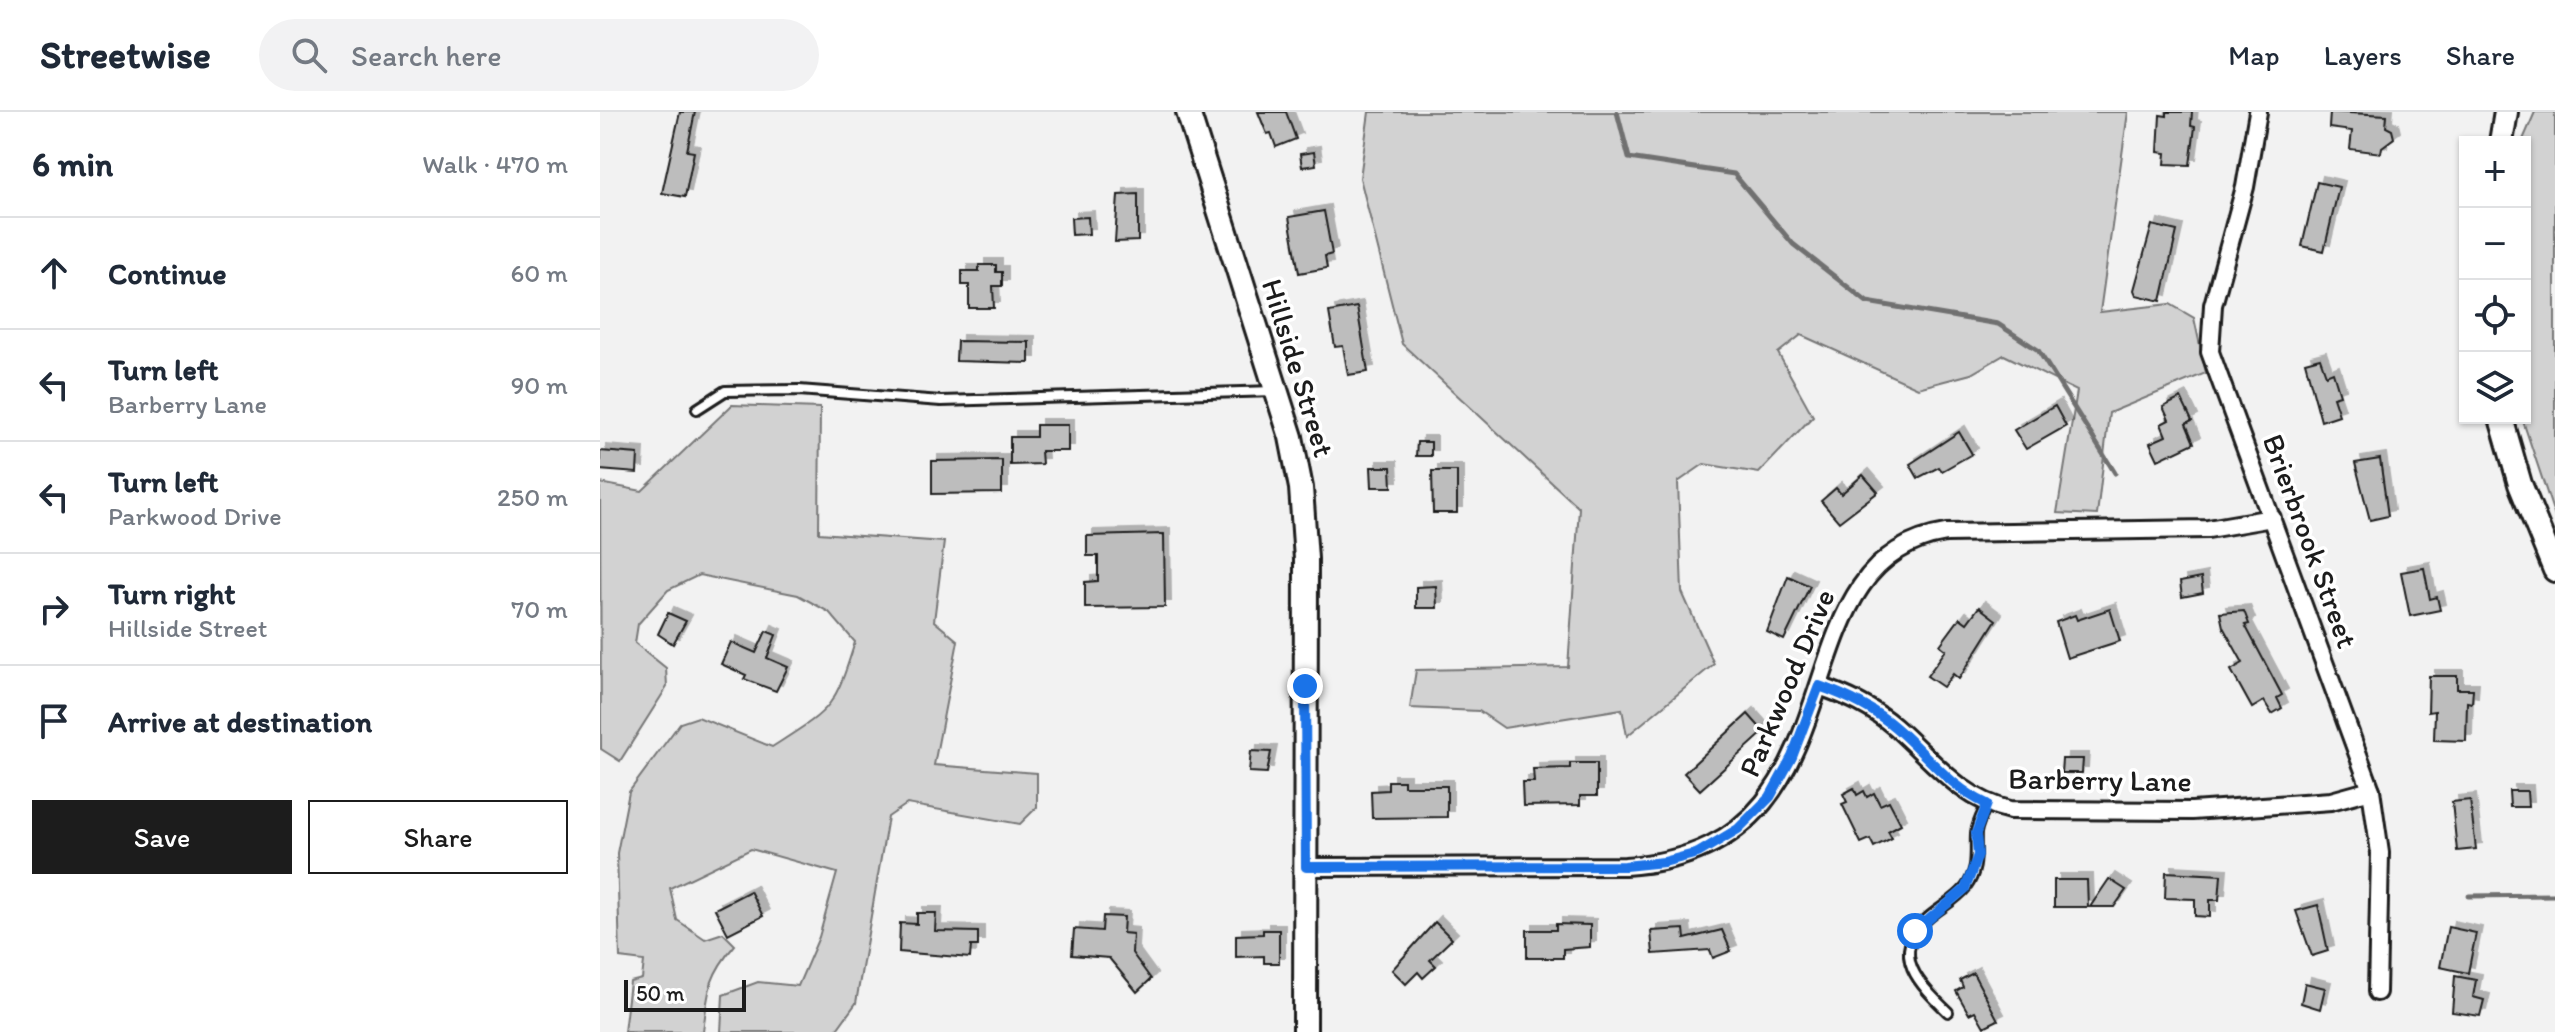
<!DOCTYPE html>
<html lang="en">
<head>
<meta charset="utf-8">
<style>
	:root { --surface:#fff; --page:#f2f2f3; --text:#1f2937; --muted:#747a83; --line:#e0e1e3; --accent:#1c1c1c }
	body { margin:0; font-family:Itim,sans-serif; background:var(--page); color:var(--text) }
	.controls { position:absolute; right:24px; top:24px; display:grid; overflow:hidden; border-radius:0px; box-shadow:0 2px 6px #0004 }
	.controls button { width:72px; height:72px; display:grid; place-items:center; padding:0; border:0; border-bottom:2px solid var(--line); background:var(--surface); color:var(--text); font:40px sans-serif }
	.scale { position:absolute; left:24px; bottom:20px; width:122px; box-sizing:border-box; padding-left:8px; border:4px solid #1c1c1c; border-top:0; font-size:22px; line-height:28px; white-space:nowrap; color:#1c1c1c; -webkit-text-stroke:6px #fff; paint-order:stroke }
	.stop { position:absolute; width:24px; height:24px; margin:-18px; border:6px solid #1a73e8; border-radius:50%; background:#fff }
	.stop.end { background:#1a73e8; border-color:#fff; box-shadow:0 2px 8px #0008 }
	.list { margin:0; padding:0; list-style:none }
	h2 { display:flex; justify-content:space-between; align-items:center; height:104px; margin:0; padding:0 32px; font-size:34px }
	h2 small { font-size:26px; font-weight:400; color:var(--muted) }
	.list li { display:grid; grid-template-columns:52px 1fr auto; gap:24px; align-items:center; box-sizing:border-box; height:112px; padding:0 32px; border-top:2px solid var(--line) }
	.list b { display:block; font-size:30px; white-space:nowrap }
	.list p { margin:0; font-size:26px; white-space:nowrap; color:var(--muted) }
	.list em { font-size:26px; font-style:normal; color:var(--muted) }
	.actions { display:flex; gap:16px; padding:24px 32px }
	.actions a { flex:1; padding:18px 0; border:2px solid var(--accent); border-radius:0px; text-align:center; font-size:28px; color:var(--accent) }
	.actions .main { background:var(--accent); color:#fff }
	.icon { flex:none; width:44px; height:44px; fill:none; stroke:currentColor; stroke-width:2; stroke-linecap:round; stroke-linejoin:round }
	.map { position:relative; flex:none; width:1955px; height:920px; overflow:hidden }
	header { display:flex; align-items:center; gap:48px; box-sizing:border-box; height:112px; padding:0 40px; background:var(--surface); border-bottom:2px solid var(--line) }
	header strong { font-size:38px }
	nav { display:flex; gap:44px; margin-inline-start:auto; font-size:28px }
	.search { width:560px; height:72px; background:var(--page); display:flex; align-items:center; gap:20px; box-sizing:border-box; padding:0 28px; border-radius:44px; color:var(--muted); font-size:30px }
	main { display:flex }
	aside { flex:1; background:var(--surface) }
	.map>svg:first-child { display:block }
</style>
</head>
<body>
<header>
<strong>Streetwise</strong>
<div class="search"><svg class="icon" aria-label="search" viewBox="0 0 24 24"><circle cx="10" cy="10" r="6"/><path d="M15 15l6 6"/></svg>Search here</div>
<nav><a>Map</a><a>Layers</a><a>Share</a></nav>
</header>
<main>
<aside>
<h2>6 min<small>Walk · 470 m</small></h2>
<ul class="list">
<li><svg class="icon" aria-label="ahead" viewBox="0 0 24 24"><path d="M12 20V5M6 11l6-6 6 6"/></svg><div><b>Continue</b></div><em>60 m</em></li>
<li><svg class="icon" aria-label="left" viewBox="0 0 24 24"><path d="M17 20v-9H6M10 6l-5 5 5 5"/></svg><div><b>Turn left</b><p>Barberry Lane</p></div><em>90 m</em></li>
<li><svg class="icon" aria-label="left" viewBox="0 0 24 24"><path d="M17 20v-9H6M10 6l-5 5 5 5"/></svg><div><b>Turn left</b><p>Parkwood Drive</p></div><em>250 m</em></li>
<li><svg class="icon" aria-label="right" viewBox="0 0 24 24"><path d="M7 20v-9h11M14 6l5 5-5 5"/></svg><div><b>Turn right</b><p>Hillside Street</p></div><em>70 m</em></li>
<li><svg class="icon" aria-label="arrive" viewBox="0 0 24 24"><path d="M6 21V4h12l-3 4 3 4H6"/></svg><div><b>Arrive at destination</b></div></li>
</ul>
<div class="actions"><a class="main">Save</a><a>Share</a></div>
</aside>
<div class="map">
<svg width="1955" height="920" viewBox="0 0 1955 920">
	<defs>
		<filter id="shadow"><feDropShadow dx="6" dy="-6" stdDeviation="0" flood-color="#0004"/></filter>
	</defs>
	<rect width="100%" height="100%" fill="#f2f2f2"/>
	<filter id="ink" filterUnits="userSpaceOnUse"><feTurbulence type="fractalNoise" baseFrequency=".0125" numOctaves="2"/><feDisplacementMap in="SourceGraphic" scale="16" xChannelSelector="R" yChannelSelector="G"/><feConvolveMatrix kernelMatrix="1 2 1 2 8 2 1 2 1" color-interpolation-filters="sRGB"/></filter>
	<g filter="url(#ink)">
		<!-- green -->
		<g fill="#d2d2d2" stroke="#777" stroke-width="2">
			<path d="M769,0H1528L1500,200L1570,192L1594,206L1606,261L1509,301L1497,403L1457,401L1477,279L1404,243L1371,262L1318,276L1201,223L1178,241L1213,304L1159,361L1104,352L1078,370L1082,480L1114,552L1027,624L1022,597L904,616L879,599L810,596L816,558L968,555L979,396L802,232L760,66Z"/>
			<path d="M1935,0H1955V405L1922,306H1925L1922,30Z"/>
			<path d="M132,293L220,296L219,421L344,430L334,509L358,529L334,653L437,661V695L420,712L307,692L288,705L256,891L235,920H121L123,883L158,870L198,874L219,825L237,761L151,737L70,776L77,808L105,827L123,821L135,833C108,864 108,880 103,920H24L30,870L42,867L44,849L20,846L17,741L29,680L80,611L98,605L172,635C231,597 234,598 255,530L229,500L198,483L99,463L68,478L38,512L35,531L66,556L67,575L20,649L1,637L0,371L42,379Z"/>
		</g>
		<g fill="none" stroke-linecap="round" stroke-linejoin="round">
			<!-- stream -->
			<g stroke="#707070" stroke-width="5">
				<path d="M1017,0L1029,46L1134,62L1193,132L1267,190L1398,212L1438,238L1515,361"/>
				<path d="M1869,784L1955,783"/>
			</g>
		</g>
		<!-- building -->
		<g fill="#bdbdbd" stroke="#1c1c1c" stroke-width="2" filter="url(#shadow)">
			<path d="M80,0H95L87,39L94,40L85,85L62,81Z"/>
			<path d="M658,0H686L696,27L676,35L671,21L667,22Z"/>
			<path d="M1567,0H1592L1591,14L1595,15L1590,53L1565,52L1566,41L1558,40L1560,3L1567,4Z"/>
			<path d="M1730,0L1787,3L1786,15L1792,18L1794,26L1782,35L1781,41L1750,37L1752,19L1729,16Z"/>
			<path d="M714,40L716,53L702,55L700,42Z"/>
			<path d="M1717,70L1739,75L1724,139L1702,134Z"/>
			<path d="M538,82V129L515,130L518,83Z"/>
			<path d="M724,99L732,142L725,144L727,156L699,161L689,105Z"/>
			<path d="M488,105L489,122L472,123L471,106Z"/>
			<path d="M1552,113L1577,119L1561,189L1536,183L1534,178Z"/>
			<path d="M379,153H396V160H402V174H393L394,196H369V173H362V159H379Z"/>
			<path d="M757,195L768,260L748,263L743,234L735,235L729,200Z"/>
			<path d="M357,229L429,230V251L356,249Z"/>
			<path d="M1720,246L1726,263L1733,260L1740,283L1733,285L1739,303L1721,309L1705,250Z"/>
			<path d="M1581,286L1592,309L1586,312L1594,331L1558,348L1550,331L1566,324L1561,312L1569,308L1563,295Z"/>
			<path d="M1455,294L1466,314L1426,337L1414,318Z"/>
			<path d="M436,313H468V339H441L442,352L410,353V325H436Z"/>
			<path d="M1359,320L1372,342L1342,359L1339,355L1318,366L1310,352Z"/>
			<path d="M817,330H831V344H816Z"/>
			<path d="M0,339L38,342L37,361L0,358Z"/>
			<path d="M1780,347L1788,404L1770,408L1755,351Z"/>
			<path d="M402,348V381L332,382V349Z"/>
			<path d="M771,355H791L792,375H772Z"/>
			<path d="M832,359H857V401H833Z"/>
			<path d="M1263,363L1278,380L1239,410L1221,389L1236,376L1241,382Z"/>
			<path d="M564,422L565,495L485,496V470L498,469V444H487V424Z"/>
			<path d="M1824,456L1830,487L1837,485L1840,498L1810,504L1801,460Z"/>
			<path d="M1188,464L1210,474L1184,528L1167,520Z"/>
			<path d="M1601,466L1603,481L1582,485L1580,470Z"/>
			<path d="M836,474L837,496H816V475Z"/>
			<path d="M1379,495L1396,508L1359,567L1353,562L1343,575L1327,564L1346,538L1340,533L1360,506L1367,511Z"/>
			<path d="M1510,497L1520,529L1467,546L1456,510L1475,503L1477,508Z"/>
			<path d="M1644,499L1649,512L1645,513L1682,583L1677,586L1682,596L1672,602L1664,589L1652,596L1631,558L1643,551L1623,515L1620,501Z"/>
			<path d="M68,501L86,509L73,532L58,522Z"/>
			<path d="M166,519L176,523L167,546L188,555L176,579L144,567L146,563L121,552L131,530L156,541Z"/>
			<path d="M1829,564H1857V577H1873L1872,591L1867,590L1866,629L1834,628L1835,599L1828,600Z"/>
			<path d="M1148,602L1164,620L1100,678L1084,661Z"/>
			<path d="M651,639L671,640L667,661L649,660Z"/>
			<path d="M1462,647H1483L1482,661H1461Z"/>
			<path d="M970,651H997V684H980V693L923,694L922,670H934L933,657L970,656Z"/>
			<path d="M788,669H804V674H847V705L772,706L771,679L788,678Z"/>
			<path d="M1254,676L1257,683L1264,679L1267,685L1274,681L1280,693L1289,689L1301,712L1288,719L1292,726L1274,735L1270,727L1261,731L1242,692L1247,690L1243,682Z"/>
			<path d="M1909,679H1927L1928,695H1910Z"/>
			<path d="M1870,688L1876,737L1857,739L1852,690Z"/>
			<path d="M1566,760L1621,763L1619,788H1610V805L1595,804V787L1565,786Z"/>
			<path d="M1509,767L1526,778L1514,795H1490Z"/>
			<path d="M1454,768H1487L1488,795H1454Z"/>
			<path d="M150,779L163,804L128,822L115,797Z"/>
			<path d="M1718,793L1728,839L1712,844L1696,799Z"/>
			<path d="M317,801H336L335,819L378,820V834H371L370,846L299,840L300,811L317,812Z"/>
			<path d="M503,804L524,805L523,821L533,822L532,841L551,867L537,880L509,846L472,843L474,817L502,819Z"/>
			<path d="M835,810L852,827L830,848L836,854L823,866L818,860L806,872L792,858Z"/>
			<path d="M956,812L990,813V835L963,837V846H927V818H956Z"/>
			<path d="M1848,815L1876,821L1868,861L1840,855Z"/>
			<path d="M1084,817L1085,827L1122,818L1131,839L1113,846L1110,838L1053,842L1051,819Z"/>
			<path d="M663,818H679V851H664V844L636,845V823L663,822Z"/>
			<path d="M1373,861L1398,908L1384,915L1375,899L1369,902L1356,879L1363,875L1360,868Z"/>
			<path d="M1855,864L1876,868L1873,885L1884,888L1880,904L1852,900Z"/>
			<path d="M1705,871L1725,876L1720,897L1701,891Z"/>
		</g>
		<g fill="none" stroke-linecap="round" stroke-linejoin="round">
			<!-- lane casing -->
			<g stroke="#1c1c1c" stroke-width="14">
				<g id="lane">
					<path d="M97,297L125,279L199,278L341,289L675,279"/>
					<path d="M1348,900C1320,873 1288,842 1327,807C1339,796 1356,788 1366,775C1379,757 1375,741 1376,721C1377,712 1383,701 1387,692"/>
				</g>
			</g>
			<!-- street casing -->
			<g stroke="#1c1c1c" stroke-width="22">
				<g id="street">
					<path d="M1658,0L1645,75L1613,193L1610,240L1771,678L1780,741L1777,880"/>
					<path d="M1219,574C1248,584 1272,595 1295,615C1332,647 1360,687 1410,698L1592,699L1731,689L1771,678"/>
					<path d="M706,755L1025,754C1276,738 1167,449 1346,421L1608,417L1672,406"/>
				</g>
			</g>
			<!-- secondary casing -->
			<g stroke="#1c1c1c" stroke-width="28">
				<g id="secondary">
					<path d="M588,0L691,325L701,376L706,447L705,920"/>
					<path d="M1901,30L1906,0"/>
					<path d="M1901,306L1920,372L1955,458"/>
				</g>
			</g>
			<!-- lane -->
			<use href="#lane" stroke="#fff" stroke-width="8"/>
			<!-- street -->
			<use href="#street" stroke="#fff" stroke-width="16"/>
			<!-- secondary -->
			<use href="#secondary" stroke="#fff" stroke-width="22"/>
		</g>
	</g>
	<g fill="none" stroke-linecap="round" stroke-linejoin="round" filter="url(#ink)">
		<!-- route -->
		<path stroke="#1a73e8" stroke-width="10" d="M705,574L706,755L1025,754L1064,750L1098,741L1138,717L1170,685L1192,645L1219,574C1248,584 1273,596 1296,616C1325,641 1351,676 1387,692L1376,721L1378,743L1365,777L1315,819"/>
	</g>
	<g text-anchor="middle" stroke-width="7" stroke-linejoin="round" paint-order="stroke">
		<!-- street labels -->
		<g font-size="30" fill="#1c1c1c" stroke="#fff">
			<text transform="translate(698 256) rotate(73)" y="10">Hillside Street</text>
			<text transform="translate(1710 429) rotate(70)" y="10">Brierbrook Street</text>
			<text transform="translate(1187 571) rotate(-67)" y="10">Parkwood Drive</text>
			<text transform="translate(1500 668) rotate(1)" y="10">Barberry Lane</text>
		</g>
	</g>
</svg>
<div class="controls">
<button>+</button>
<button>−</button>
<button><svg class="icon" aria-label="locate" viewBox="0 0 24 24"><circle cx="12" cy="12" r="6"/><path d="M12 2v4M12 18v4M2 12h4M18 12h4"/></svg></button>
<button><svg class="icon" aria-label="layers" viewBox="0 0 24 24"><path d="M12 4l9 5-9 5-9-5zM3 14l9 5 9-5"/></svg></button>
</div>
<div class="scale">50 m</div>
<div class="stop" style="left:1315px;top:819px"></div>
<div class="stop end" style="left:705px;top:574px"></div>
</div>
</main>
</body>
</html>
